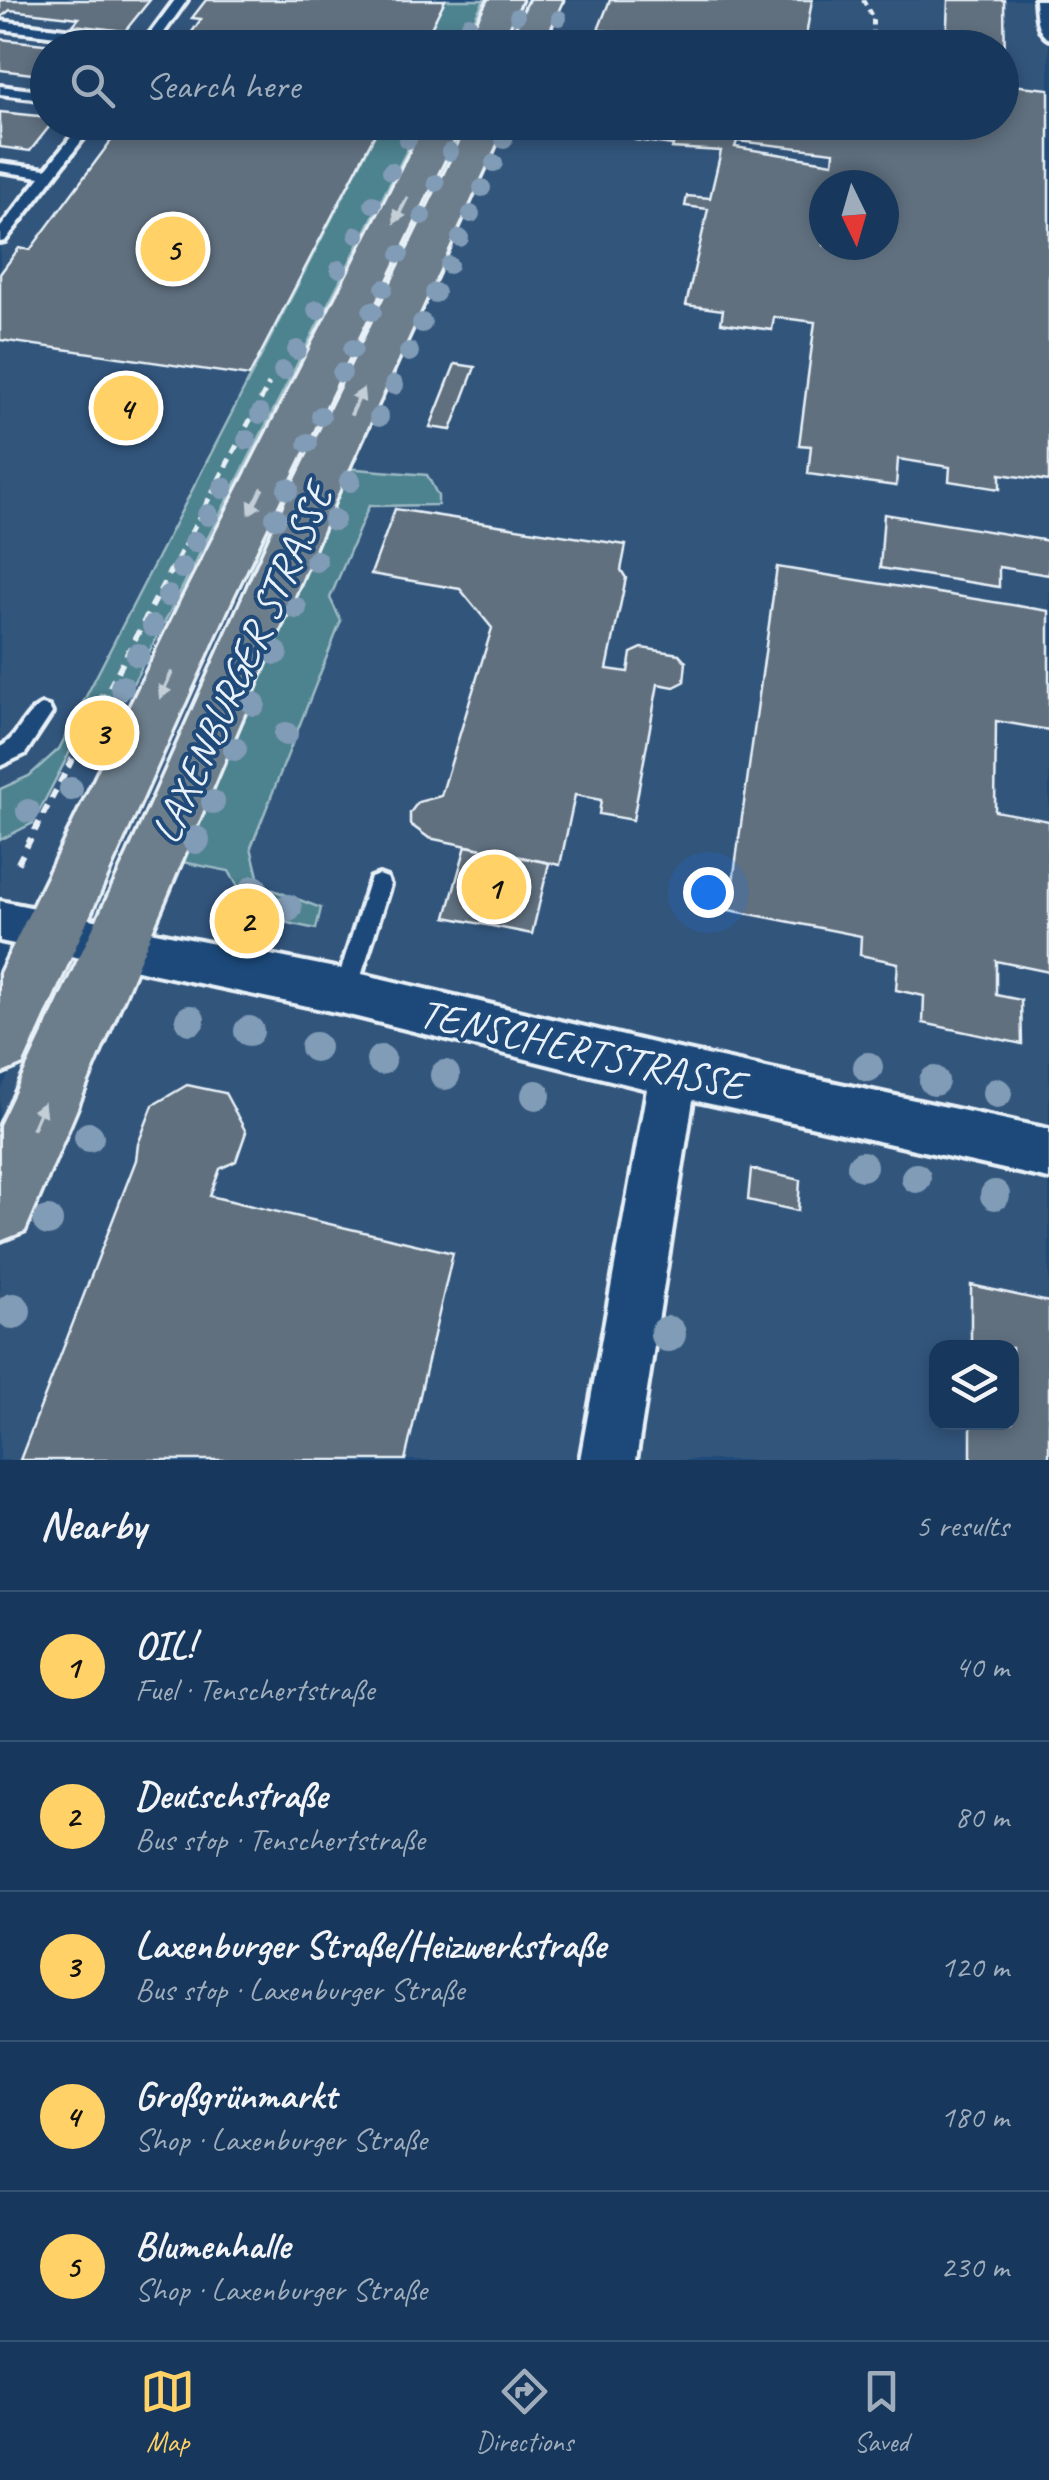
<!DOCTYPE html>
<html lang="en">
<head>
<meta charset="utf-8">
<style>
	:root { --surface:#17385c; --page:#244365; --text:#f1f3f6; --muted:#9eacbb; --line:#365272; --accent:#ffd166 }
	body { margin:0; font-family:Caveat,sans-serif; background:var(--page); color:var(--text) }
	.controls { position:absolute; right:30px; bottom:30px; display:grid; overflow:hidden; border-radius:20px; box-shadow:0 5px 15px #0003 }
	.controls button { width:90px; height:90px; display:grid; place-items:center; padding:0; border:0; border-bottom:2px solid var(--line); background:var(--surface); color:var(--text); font:50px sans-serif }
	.compass { position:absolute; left:809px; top:170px; width:90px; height:90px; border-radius:50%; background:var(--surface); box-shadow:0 5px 15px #0003; rotate:175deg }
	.you { position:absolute; left:708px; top:892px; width:35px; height:35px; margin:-25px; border:8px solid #fff; border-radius:50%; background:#1a73e8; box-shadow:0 0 0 15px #1a73e833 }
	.badge { display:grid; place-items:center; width:65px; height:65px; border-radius:50%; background:var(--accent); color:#111; font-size:32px; font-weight:700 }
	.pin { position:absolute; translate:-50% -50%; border:5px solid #fff; box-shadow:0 2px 10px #0006 }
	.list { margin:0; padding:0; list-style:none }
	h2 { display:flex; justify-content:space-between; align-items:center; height:130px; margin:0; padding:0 40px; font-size:42px }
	h2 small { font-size:32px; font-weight:400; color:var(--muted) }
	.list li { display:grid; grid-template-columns:65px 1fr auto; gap:30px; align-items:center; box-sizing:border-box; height:150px; padding:0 40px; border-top:2px solid var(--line) }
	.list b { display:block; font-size:38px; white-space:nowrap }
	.list p { margin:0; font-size:32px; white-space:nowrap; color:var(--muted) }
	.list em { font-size:32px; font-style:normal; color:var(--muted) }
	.icon { flex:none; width:55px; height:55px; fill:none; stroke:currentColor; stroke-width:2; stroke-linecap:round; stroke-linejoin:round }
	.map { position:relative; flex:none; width:1049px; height:1460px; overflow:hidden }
	.search { position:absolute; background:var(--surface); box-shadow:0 5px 15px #0003; left:30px; right:30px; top:30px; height:110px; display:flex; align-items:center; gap:25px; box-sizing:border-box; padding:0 35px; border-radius:55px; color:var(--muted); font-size:38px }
	.sheet { height:880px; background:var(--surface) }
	nav { display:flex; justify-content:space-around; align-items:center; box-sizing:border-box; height:140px; border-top:2px solid var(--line); background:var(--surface); font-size:28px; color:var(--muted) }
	nav a { display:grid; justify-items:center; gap:5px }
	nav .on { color:var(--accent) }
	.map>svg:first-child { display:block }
</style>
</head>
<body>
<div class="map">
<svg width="1049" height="1460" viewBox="0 0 1049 1460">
	<rect width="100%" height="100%" fill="#1f4a7a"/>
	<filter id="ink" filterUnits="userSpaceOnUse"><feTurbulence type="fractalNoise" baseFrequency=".01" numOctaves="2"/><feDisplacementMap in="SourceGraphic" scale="20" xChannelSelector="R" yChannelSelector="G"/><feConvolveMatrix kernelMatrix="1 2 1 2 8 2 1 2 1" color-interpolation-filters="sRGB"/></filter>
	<g filter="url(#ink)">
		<!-- built -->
		<path fill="#32557c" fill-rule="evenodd" d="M0,0H1049V1460H0V1092L63,963L0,946ZM48,48H1002V122H48ZM824,185H884V245H824ZM936,1348H1012V1422H936Z"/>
		<!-- green -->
		<g fill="#4e828f" stroke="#9bbac4" stroke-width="2.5">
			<path d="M445,0H484L460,47L421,48Z"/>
			<path d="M381,123H421L125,699L100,694L33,823L0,840V789L29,776L59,749Z"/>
			<path d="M458,123H473L140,845L132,842L245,588L274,504Z"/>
			<path d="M345,468L427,475L438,496V505L369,506L330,598L341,621L251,847L260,885L321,908L316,929L255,916L229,871L177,861Z"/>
		</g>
		<!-- building -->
		<g fill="#606f7f" stroke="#e8f1f8" stroke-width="2.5" fill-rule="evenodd">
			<path d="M0,0H150L125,31L73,25L79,18L10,10L0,18Z"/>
			<path d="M206,0H445L421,48H181L201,19L192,18Z"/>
			<path d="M610,0H812L804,48H757L598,30Z"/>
			<path d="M948,0H1004L1005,68L1002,67V48H946Z"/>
			<path d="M616,32L757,48H588L589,43L611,45Z"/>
			<path d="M0,39L79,48H48V76L0,70Z"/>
			<path d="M1002,84L1049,89V481L1000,474V489L949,481L950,467L898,459L896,486L808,474L811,446L799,445L815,322L774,317L772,330L721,323L723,310L686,305L708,209L685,206L687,196L710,198L721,151L672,148L673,145L635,140L641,122H1002ZM737,141L834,152L833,163L735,147ZM824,185H884V245H824Z"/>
			<path d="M0,112L48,117V122H53L30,151L0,147Z"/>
			<path d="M125,122H381L249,376L0,340V274L19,248L30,250Z"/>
			<path d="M455,364L475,367L451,430L430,427Z"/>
			<path d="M395,509L626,545L621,570L626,578L607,669L628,672L631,653L642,648L679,654L686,662L684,682L674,687L658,684L633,820L599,814L601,800L575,795L560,865L429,838L410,824V813L418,802L441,796L492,628L460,589L371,574Z"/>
			<path d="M884,514L1049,541V575L999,567V587L880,568Z"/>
			<path d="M777,567L1049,611V730L996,721L995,811L1049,821V972L996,961V995L1021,1000L1022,1044L923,1023L924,996L896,990L898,963L860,955L861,936L729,910Z"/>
			<path d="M466,846L549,863L532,934L446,917Z"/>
			<path d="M187,1085L225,1093L246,1132L236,1161L220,1169L210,1196L453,1253L405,1460H20L136,1160L138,1144L153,1105Z"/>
			<path d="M751,1169L800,1180L798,1211L748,1200Z"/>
			<path d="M971,1285L1049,1302V1460H971V1422H1012V1348H971Z"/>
		</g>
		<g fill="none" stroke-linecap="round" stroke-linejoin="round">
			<!-- service casing -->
			<g stroke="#e8f1f8" stroke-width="8">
				<g id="service">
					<path d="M175,0H187L153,48L0,29V21L146,39Z"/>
					<path d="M1035,0H1047L1049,39C1036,32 1036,14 1035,0Z"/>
					<path d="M0,86L48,92V100L0,94Z"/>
					<path d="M83,122H96L5,241L0,242V228L40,177L0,171V163L46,169Z"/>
					<path d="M42,705L49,707L52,713L25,754L0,766V747C19,738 23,713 42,705Z"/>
					<path d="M379,875L387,878L390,885L356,992L353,1000L345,1003L337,1000L334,992L368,885L371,878Z"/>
				</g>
			</g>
			<!-- minor casing -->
			<g stroke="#e8f1f8" stroke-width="8">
				<path id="minor" d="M0,901L345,970L674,1048L1049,1129V1179L693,1100L636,1460H580L647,1089L345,1014L0,941Z"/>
			</g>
			<!-- primary casing -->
			<g stroke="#e8f1f8" stroke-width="7">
				<g id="primary">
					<path d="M489,0H521L498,48H464Z"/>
					<path d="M530,0H562L541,48H507Z"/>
					<path d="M426,122H462L233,597L23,1064L0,1074V973L183,597Z"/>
					<path d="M470,122H506L339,490L25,1231L0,1241V1125L128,854L291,490Z"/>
				</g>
			</g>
			<!-- path-far2 -->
			<path stroke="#e8f1f8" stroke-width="4" stroke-dasharray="6 5" stroke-linecap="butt" d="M863,0L873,18V31"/>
			<!-- path-far1 -->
			<path stroke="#e8f1f8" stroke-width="5" stroke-dasharray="9 6" stroke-linecap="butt" d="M170,573L269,384"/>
			<!-- path -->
			<path stroke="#e8f1f8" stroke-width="6" stroke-dasharray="10 8" stroke-linecap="butt" d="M18,863L171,570"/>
			<!-- service -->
			<use href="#service" fill="#1f4a7a" fill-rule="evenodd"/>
			<!-- minor -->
			<use href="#minor" fill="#1f4a7a" fill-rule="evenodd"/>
			<!-- primary -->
			<use href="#primary" fill="#6c7d8b" fill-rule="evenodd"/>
		</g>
		<!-- trees -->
		<g fill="#819cb6">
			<circle cx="517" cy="16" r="8"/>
			<circle cx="559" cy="18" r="8"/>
			<circle cx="469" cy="24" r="8"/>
			<circle cx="408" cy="140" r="9"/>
			<circle cx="504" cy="140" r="9"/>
			<circle cx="450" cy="152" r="9"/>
			<circle cx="494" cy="163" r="9"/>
			<circle cx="391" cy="171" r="9"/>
			<circle cx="436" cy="183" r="9"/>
			<circle cx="482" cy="188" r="9"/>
			<circle cx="373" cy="204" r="9"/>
			<circle cx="471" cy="214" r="9"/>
			<circle cx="422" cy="216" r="9"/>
			<circle cx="357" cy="235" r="9"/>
			<circle cx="460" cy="238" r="9"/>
			<circle cx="400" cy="254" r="9"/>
			<circle cx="449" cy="265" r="9"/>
			<circle cx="339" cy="269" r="9"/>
			<circle cx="384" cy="288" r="9"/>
			<circle cx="435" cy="293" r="10"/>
			<circle cx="317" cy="310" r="10"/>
			<circle cx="372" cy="311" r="10"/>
			<circle cx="422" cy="323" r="10"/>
			<circle cx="353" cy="349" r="10"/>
			<circle cx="297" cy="350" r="10"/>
			<circle cx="409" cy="352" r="10"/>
			<circle cx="283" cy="371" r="10"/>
			<circle cx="342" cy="373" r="10"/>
			<circle cx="394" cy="385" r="10"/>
			<circle cx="260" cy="414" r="10"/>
			<circle cx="321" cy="416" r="10"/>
			<circle cx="379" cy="417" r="10"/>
			<circle cx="247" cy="440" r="10"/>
			<circle cx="308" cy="443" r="10"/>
			<circle cx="350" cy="481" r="11"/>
			<circle cx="223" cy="488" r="11"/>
			<circle cx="288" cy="489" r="11"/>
			<circle cx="208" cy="515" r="11"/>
			<circle cx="276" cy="518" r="11"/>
			<circle cx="334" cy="520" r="11"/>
			<circle cx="195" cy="542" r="11"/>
			<circle cx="316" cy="561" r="11"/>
			<circle cx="182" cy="568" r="11"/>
			<circle cx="168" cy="596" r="11"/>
			<circle cx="296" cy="608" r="11"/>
			<circle cx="153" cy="626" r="11"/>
			<circle cx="276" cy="653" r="12"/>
			<circle cx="138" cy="655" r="12"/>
			<circle cx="122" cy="687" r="12"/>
			<circle cx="254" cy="704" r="12"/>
			<circle cx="106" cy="718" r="12"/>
			<circle cx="286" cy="734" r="12"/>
			<circle cx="235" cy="749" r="12"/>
			<circle cx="89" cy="752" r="12"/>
			<circle cx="71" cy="789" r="12"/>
			<circle cx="213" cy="802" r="12"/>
			<circle cx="28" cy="811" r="12"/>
			<circle cx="196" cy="840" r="14"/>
			<circle cx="254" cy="889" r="14"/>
			<circle cx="288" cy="908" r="14"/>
			<circle cx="190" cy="1020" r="15"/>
			<circle cx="249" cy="1031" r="15"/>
			<circle cx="315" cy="1047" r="15"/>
			<circle cx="381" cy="1060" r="15"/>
			<circle cx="868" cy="1067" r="15"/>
			<circle cx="445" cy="1075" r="15"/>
			<circle cx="934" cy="1081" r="15"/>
			<circle cx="997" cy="1093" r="15"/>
			<circle cx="536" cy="1095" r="15"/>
			<circle cx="89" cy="1137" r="15"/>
			<circle cx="862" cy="1166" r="15"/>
			<circle cx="916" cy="1178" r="15"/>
			<circle cx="995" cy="1195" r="15"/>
			<circle cx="48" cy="1221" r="15"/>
			<circle cx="13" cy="1311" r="18"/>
			<circle cx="668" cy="1334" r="18"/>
		</g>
		<!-- one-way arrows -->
		<defs><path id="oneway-solid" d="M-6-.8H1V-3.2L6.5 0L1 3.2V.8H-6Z" transform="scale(2.5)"/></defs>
		<g fill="#c3ced7">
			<use href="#oneway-solid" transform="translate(401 210) rotate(117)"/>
			<use href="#oneway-solid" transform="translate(357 402) rotate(-65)"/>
			<use href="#oneway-solid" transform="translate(256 501) rotate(117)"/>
			<use href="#oneway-solid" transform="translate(166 685) rotate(115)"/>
			<use href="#oneway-solid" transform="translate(38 1116) rotate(-67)"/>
		</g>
	</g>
	<g text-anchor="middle" stroke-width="8" stroke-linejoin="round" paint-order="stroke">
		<!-- street labels -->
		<g font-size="42" fill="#e8f1f8" stroke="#1f4a7a">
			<text transform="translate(241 663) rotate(-66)" y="15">LAXENBURGER STRASSE</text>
			<text transform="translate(582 1048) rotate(13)" y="15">TENSCHERTSTRASSE</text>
		</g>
	</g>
</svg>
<div class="controls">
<button><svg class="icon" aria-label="layers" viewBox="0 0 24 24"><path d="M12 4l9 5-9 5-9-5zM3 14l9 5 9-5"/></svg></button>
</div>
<svg class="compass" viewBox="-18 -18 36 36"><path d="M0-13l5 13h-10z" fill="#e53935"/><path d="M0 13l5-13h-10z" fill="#9eacbb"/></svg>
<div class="you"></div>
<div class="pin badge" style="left:494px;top:887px">1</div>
<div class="pin badge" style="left:247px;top:921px">2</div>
<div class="pin badge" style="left:102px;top:733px">3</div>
<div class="pin badge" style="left:126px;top:408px">4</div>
<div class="pin badge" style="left:173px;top:249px">5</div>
<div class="search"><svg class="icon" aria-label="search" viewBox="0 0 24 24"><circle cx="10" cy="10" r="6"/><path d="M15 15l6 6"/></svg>Search here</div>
</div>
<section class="sheet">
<h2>Nearby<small>5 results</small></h2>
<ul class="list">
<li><span class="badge">1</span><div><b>OIL!</b><p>Fuel · Tenschertstraße</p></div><em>40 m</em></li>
<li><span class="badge">2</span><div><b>Deutschstraße</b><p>Bus stop · Tenschertstraße</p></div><em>80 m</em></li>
<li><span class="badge">3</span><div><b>Laxenburger Straße/Heizwerkstraße</b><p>Bus stop · Laxenburger Straße</p></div><em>120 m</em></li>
<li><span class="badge">4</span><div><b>Großgrünmarkt</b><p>Shop · Laxenburger Straße</p></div><em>180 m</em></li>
<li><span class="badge">5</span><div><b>Blumenhalle</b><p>Shop · Laxenburger Straße</p></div><em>230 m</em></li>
</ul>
</section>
<nav>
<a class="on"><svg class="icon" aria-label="map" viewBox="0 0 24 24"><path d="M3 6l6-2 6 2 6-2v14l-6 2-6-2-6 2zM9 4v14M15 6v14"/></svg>Map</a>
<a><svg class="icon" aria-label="directions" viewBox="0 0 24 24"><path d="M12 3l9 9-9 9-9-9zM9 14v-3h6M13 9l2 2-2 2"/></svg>Directions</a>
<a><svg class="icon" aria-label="saved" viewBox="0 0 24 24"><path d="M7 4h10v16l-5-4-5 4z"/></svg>Saved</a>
</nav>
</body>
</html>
